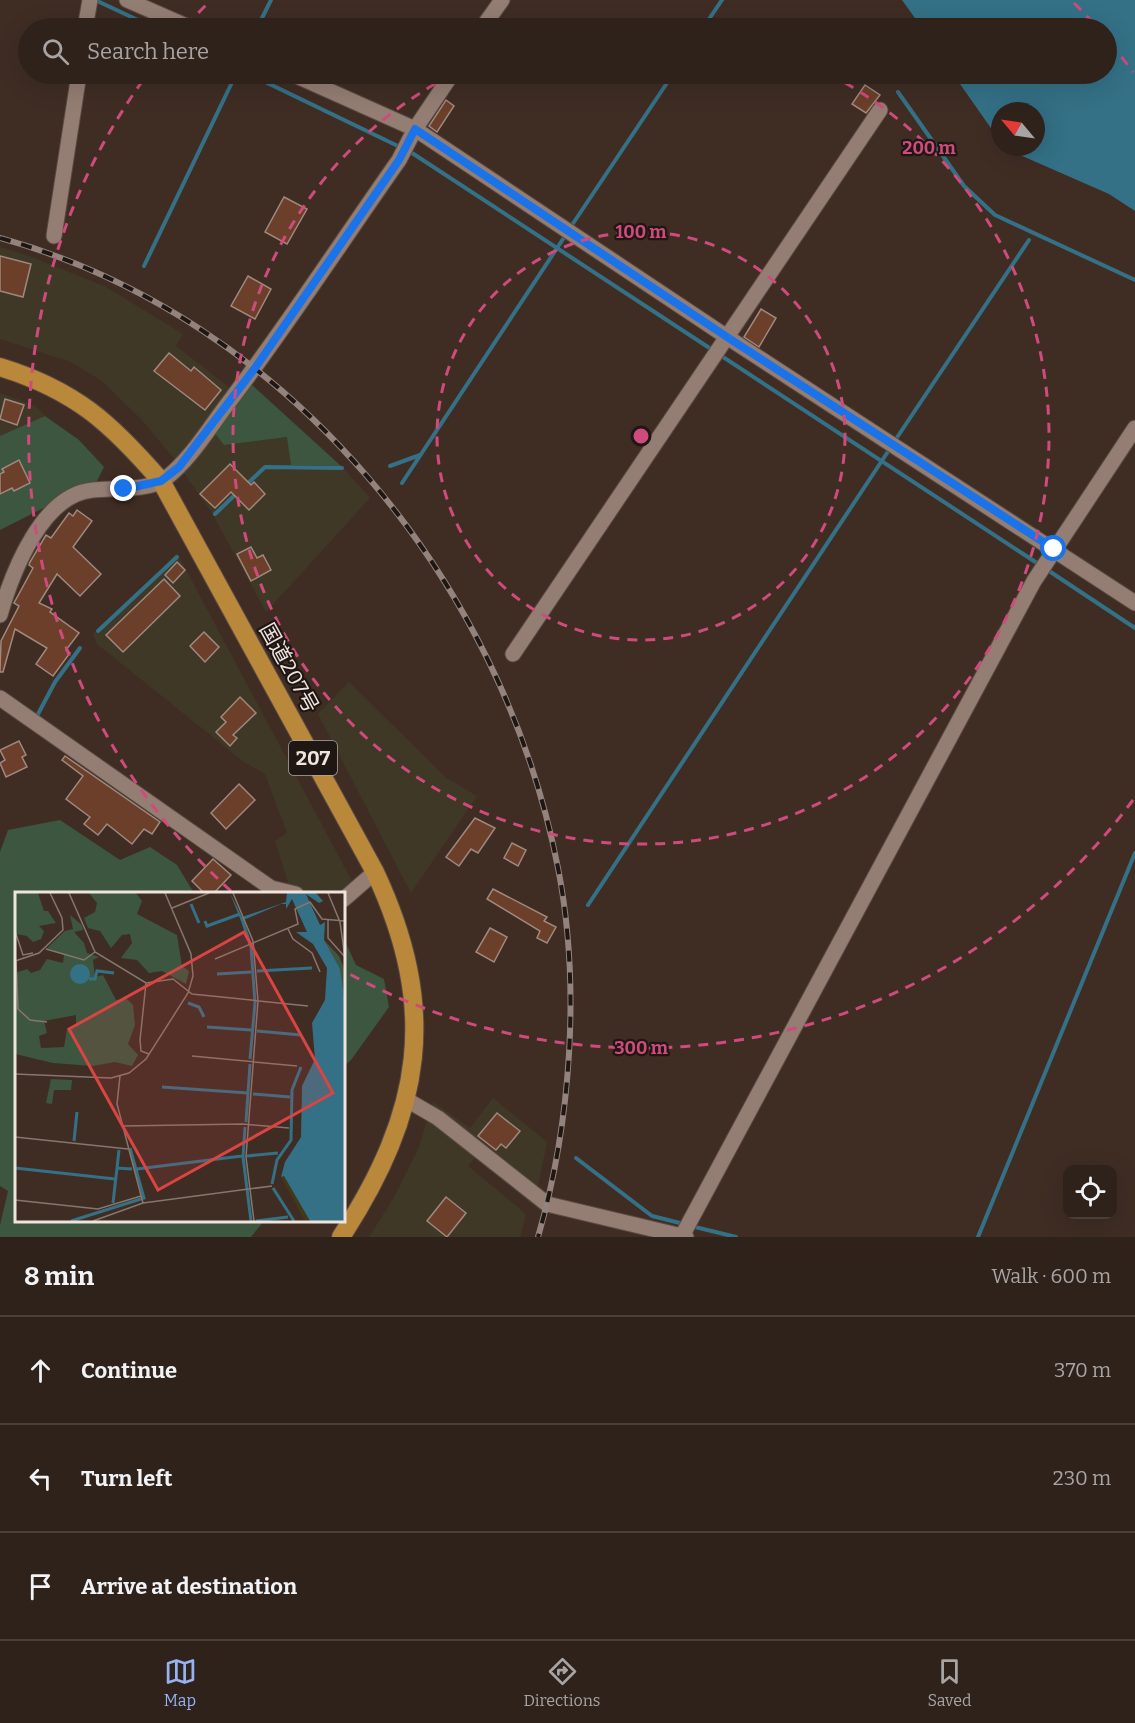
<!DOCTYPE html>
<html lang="en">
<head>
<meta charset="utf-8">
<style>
	:root { --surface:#2f221b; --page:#372a24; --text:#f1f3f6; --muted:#a7a4a3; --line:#4a3f3a; --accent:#95b2f1 }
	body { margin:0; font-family:Bitter,"Noto Sans JP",serif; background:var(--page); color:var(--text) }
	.controls { position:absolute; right:18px; bottom:18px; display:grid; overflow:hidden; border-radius:12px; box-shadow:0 6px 24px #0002 }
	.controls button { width:54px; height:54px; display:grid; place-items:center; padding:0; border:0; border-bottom:2px solid var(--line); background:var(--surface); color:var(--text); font:30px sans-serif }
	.compass { position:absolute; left:991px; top:102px; width:54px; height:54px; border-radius:50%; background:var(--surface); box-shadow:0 6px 24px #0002; rotate:299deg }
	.stop { position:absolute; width:18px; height:18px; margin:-14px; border:4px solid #1a73e8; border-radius:50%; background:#fff }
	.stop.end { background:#1a73e8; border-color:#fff; box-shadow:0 2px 6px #0008 }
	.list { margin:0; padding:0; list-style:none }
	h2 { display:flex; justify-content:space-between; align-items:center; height:78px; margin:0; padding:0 24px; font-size:26px }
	h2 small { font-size:20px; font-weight:400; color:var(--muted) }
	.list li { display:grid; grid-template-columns:39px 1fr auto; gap:18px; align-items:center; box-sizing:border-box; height:108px; padding:0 24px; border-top:2px solid var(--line) }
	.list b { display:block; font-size:22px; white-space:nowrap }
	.list em { font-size:20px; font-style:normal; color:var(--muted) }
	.icon { flex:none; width:33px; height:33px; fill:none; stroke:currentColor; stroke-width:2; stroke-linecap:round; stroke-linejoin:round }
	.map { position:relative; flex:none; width:1135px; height:1237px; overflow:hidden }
	.search { position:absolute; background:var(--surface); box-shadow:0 6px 24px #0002; left:18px; right:18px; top:18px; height:66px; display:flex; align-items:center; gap:15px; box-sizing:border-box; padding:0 21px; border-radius:33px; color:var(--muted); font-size:22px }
	.sheet { height:402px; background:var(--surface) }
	nav { display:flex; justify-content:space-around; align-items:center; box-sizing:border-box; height:84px; border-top:2px solid var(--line); background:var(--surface); font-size:16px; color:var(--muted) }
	nav a { display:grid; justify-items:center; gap:3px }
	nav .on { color:var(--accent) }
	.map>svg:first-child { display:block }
</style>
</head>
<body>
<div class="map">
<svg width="1135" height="1237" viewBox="0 0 1135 1237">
	<rect width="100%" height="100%" fill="#3f2d24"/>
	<!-- commercial -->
	<g fill="#403827">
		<path d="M0,247L32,257L106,287L183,334L176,346L231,389L177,462L142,420L102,381L71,362L0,339Z"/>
		<path d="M0,393L36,406L45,416L0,436Z"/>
		<path d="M213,431L224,445L288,437L291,465L341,466L370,498L266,612L212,513L182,470Z"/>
		<path d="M177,553L354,885L343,893L305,894L289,885L275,841L287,833L265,774L244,762L97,644L93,634Z"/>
		<path d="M349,682L445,777L477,796L411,893L318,714Z"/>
		<path d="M493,1098L547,1142L534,1206L475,1157L468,1166L526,1214L520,1237H369L392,1201L418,1149L433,1102L470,1128Z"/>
	</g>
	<!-- green -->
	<g fill="#3c563f">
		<path d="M251,384L341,466L291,465L287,437L224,445L213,431Z"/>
		<path d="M45,416L79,440L104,467L97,481L0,530V436Z"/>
		<path d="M60,820L120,860L150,847L177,865L194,893L16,894V1220L264,1221L251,1237H0V1225L8,1191L0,1186V852L8,830Z"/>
		<path d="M344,939L356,965L384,979L389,1007L351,1060L344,1066Z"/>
	</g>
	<!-- water -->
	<path fill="#347186" d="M902,0H1135V211L1109,194L1006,149L1004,147H1036V111H1000V141L953,74H1106V28H922Z"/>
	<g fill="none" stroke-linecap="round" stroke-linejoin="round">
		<!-- stream -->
		<g stroke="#347186" stroke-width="4">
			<path d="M95,0L155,28"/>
			<path d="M257,28L271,0"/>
			<path d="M703,28L722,0"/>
			<path d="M249,74L402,148"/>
			<path d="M898,92L964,186L995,215L1135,280"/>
			<path d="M409,151L714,351"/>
			<path d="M572,225L673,74"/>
			<path d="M144,266L236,74"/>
			<path d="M720,355L1040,565"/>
			<path d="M896,439L1029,240"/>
			<path d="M390,466L420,455"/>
			<path d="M402,483L565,236"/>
			<path d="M246,485L265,467L342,468"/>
			<path d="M215,514L238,492"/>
			<path d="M1046,569L1135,628"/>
			<path d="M98,631L177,557"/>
			<path d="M37,716L55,682L80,648"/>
			<path d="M588,905L889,450"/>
			<path d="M576,1158L652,1216L684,1224"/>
			<path d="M691,1226L736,1237"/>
			<path d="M978,1237L1135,853"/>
		</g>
	</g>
	<!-- building -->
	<g fill="#6b3f29" stroke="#9f887e" stroke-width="1.5">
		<path d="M865,85L880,95L866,113L852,104Z"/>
		<path d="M446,100L454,106L437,132L429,126Z"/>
		<path d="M284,197L307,209L287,244L265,232Z"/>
		<path d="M0,256L31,264L23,297L0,291Z"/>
		<path d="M248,276L271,289L255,319L231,306Z"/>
		<path d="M761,309L776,318L759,347L744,337Z"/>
		<path d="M169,353L191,371L194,367L221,390L205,410L154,371Z"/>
		<path d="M5,399L24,405L17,425L0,419Z"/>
		<path d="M19,460L30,483L14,491L12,488L0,494V474L4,472L2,469Z"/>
		<path d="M230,464L251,485L254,482L265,494L249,510L231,492L215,508L200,494Z"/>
		<path d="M77,510L92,521L73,547L101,574L80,596L57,574L39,603L52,609L50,612L79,633L66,650L70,653L53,676L36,664L47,648L15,629L3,672H0L1,641L19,606L14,603L33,568L29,565L30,562L46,535L51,538L69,513L73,516Z"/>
		<path d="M251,547L257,558L263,555L271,570L251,581L237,554Z"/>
		<path d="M177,562L185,570L173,583L165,575Z"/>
		<path d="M164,579L180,596L123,652L106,635Z"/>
		<path d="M204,632L219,647L205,662L190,646Z"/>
		<path d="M240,697L256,713L233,735L237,738L230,746L216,732L226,722L221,717Z"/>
		<path d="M19,741L26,755L22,757L27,767L6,777L0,763L5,760L0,750Z"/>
		<path d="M65,756L160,822L152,834L144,829L132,844L107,824L98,835L84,824L90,817L66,799L83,776L62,760Z"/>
		<path d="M239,784L255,800L226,829L211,813Z"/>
		<path d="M475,818L495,828L478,853L471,849L459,866L446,857Z"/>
		<path d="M512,843L526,850L518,866L504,858Z"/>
		<path d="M213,859L231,875L213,894H205L192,881Z"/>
		<path d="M493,889L547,917L544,921L556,927L547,943L537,938L540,931L487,899Z"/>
		<path d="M490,928L507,937L494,962L476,952Z"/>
		<path d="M497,1113L520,1131L506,1148L501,1144L496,1150L478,1136Z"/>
		<path d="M446,1197L466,1213L447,1237L427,1221Z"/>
	</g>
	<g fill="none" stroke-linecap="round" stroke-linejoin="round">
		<!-- minor casing -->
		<g stroke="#5a4b43" stroke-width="17">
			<g id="minor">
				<path d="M127,0L191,28"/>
				<path d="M85,28L90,0"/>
				<path d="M482,28L502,0"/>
				<path d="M292,74L415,129L727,337L1135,603"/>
				<path d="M54,236L79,74"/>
				<path d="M0,615C12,573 42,494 93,490C113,488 149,491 165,479C191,459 209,428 229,402C288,324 342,241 399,160L415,129L452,74"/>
				<path d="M513,654L880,110"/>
				<path d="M0,698L271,888L296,894"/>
				<path d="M344,899L375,872"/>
				<path d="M407,1100L438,1118L547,1204L686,1237"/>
				<path d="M682,1236L1034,581L1135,428"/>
			</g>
		</g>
		<!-- trunk casing -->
		<g stroke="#5a4b43" stroke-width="20">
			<path id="trunk" d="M0,367C75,390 111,423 161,481L375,872C439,1009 423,1111 341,1237"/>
		</g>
		<!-- minor -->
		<use href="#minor" stroke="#947e74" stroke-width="15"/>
		<!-- trunk -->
		<use href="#trunk" stroke="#ba883a" stroke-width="18"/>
		<!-- rail casing -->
		<g stroke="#93837c" stroke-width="6">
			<path id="rail" d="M0,238C287,317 502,580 558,868C581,985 571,1123 538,1237"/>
		</g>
		<!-- rail -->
		<use href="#rail" stroke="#1f1713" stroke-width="4" stroke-dasharray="11" stroke-linecap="butt"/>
	</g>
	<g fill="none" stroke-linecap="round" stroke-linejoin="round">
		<!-- route -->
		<path stroke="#1a73e8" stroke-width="8" d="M124,489L161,481L179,467L255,368L399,160L415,129L727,337L1054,549"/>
	</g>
	<!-- distance rings -->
	<g fill="none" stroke="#ce4b7c" stroke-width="3" stroke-dasharray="10 8">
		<circle cx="641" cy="436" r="204"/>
		<path d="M623 28A408 408 0 0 1 659 28M829 74A408 408 0 1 1 453 74"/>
		<path d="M1133 800A612 612 0 0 1 344 971M231 891A612 612 0 0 1 146 76M186 26A612 612 0 0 1 208 3M1074 3A612 612 0 0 1 1096 26M1110 43A612 612 0 0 1 1133 72"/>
	</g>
	<g text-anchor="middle" stroke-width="4.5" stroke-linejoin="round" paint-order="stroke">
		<!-- shield labels -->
		<rect fill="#1f1713" stroke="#b1a6a1" stroke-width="1.5" x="289" y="741" width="48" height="34" rx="4.5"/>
		<g font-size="20" font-weight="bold" fill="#f0e4de">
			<text x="313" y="765">207</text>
		</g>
		<!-- street labels -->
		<g font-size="21" fill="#f0e4de" stroke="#1f1713">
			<text transform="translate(289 668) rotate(61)" y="7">国道207号</text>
		</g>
	</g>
	<!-- overview -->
	<g transform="translate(15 892)">
		<rect width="330" height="330" fill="#3f2d24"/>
		<path d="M0,1H23L29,19H33L41,31L24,34L29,39L26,47L18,50L12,44L1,42ZM74,1H121L127,9L122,22L162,43L167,74L174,79L171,92L147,79L134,81L122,68L106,66L117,51L115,42L107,43L96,56L85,39L73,36L69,26L80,20L82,11ZM55,23L67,33L68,38L59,40L69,51L72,61L84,65L78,68L80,85L88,83L101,108L112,107L118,113L120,133L113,152L123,163L117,174L100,170L78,174L38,171L0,162V81L12,77L16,81L25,78L32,67L48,71L49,63L32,56L50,39L58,37ZM61,123V135L52,137L49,155L26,156L24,144L32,141L29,129ZM309,48L324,64L329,76L330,136ZM36,187L57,188L56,198H39L37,212L31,211Z" fill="#3c563f" fill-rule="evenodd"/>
		<path d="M269,283L295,329H290L266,285Z" fill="#413918"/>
		<path d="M215,1L227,25L271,10L272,1H301L308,9L304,11L291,2L305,33L310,30L309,48L325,77L330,111V329H295L269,284L266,285L270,270L286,245L287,194L300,167L297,131L310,108L312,76L298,52L281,40H292L277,7L271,17V12H266L226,29ZM55 82a10 10 0 1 1 20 0a10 10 0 1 1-20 0Z" fill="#347186"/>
		<path fill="none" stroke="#347186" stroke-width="3" d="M176,12L184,31M227,27L236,55L240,111L235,167M190,29L192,34L225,22M242,79L297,76M202,82L236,80M74,87H80L82,79L99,81M173,111L184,115L189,125M192,135L236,138M242,139L286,143M147,195L233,201M238,202L275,205M231,230L235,172M230,235L228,265L236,329M59,249L62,220M232,264L263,261M0,276L100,287M102,276L104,258M122,277L227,264M257,292L262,268L276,248L277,198L286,175M258,296L279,329M98,311L102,276L117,277M56,329L129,306L115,256M241,329L273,325"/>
		<path fill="none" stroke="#86766e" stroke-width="1.5" d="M54,1L80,60L131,91L158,87L177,102L293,114M218,1L238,49L243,109L231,265L239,329M313,1L325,30L330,66M157,16L194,1M313,28V46L330,65M273,37L278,47L297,61L305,80M0,39L8,63L18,61M31,57L69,68L80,60M200,67L283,32L280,17L295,10L307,27L330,29M0,69L24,61L48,38L47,26L35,1M1,69L3,117L15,128L32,130M131,91L125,148L126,159L134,162M177,164L282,174M0,182L96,186L114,181L131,167L173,101L178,84L176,62L150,1M107,234L228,232L274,236M0,245L113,257M0,308L83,317L126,304M128,311L257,294M78,329L128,311L102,212L105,184"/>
		<path fill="#da4443" fill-opacity="0.15" stroke="#da4443" stroke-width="3" d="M229,40L318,201L143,298L54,137Z"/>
		<rect width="330" height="330" fill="none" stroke="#f0e4de" stroke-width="3"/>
	</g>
	<circle cx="641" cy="436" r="9" fill="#ce4b7c" stroke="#1f1713" stroke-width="3"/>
	<g font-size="18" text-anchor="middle" font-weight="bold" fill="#ce4b7c" stroke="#1f1713" stroke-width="4.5" stroke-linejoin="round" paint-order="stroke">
		<text x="929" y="154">200 m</text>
		<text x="641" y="238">100 m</text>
		<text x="641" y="1054">300 m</text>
	</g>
</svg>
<div class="controls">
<button><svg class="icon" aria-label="locate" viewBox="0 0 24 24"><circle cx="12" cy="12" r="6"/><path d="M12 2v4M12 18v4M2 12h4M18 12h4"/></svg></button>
</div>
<svg class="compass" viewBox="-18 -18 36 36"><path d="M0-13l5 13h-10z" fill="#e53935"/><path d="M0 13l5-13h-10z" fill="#a7a4a3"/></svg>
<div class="stop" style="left:1054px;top:549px"></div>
<div class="stop end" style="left:124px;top:489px"></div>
<div class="search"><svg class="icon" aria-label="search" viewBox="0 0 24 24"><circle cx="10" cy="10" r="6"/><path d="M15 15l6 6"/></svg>Search here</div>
</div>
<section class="sheet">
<h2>8 min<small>Walk · 600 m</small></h2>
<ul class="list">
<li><svg class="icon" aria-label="ahead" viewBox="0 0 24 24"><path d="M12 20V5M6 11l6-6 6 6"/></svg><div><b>Continue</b></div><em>370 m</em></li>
<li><svg class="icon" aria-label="left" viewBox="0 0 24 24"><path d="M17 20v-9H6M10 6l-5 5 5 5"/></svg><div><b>Turn left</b></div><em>230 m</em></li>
<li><svg class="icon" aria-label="arrive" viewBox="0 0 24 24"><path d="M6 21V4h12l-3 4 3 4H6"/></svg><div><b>Arrive at destination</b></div></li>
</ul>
</section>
<nav>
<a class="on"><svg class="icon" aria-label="map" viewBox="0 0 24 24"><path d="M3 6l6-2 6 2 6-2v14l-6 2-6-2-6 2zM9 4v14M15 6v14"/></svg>Map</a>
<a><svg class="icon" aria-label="directions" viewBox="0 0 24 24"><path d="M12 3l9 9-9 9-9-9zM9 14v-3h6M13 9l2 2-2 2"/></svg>Directions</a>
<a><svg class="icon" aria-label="saved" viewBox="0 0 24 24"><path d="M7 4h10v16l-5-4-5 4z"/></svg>Saved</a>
</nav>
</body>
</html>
